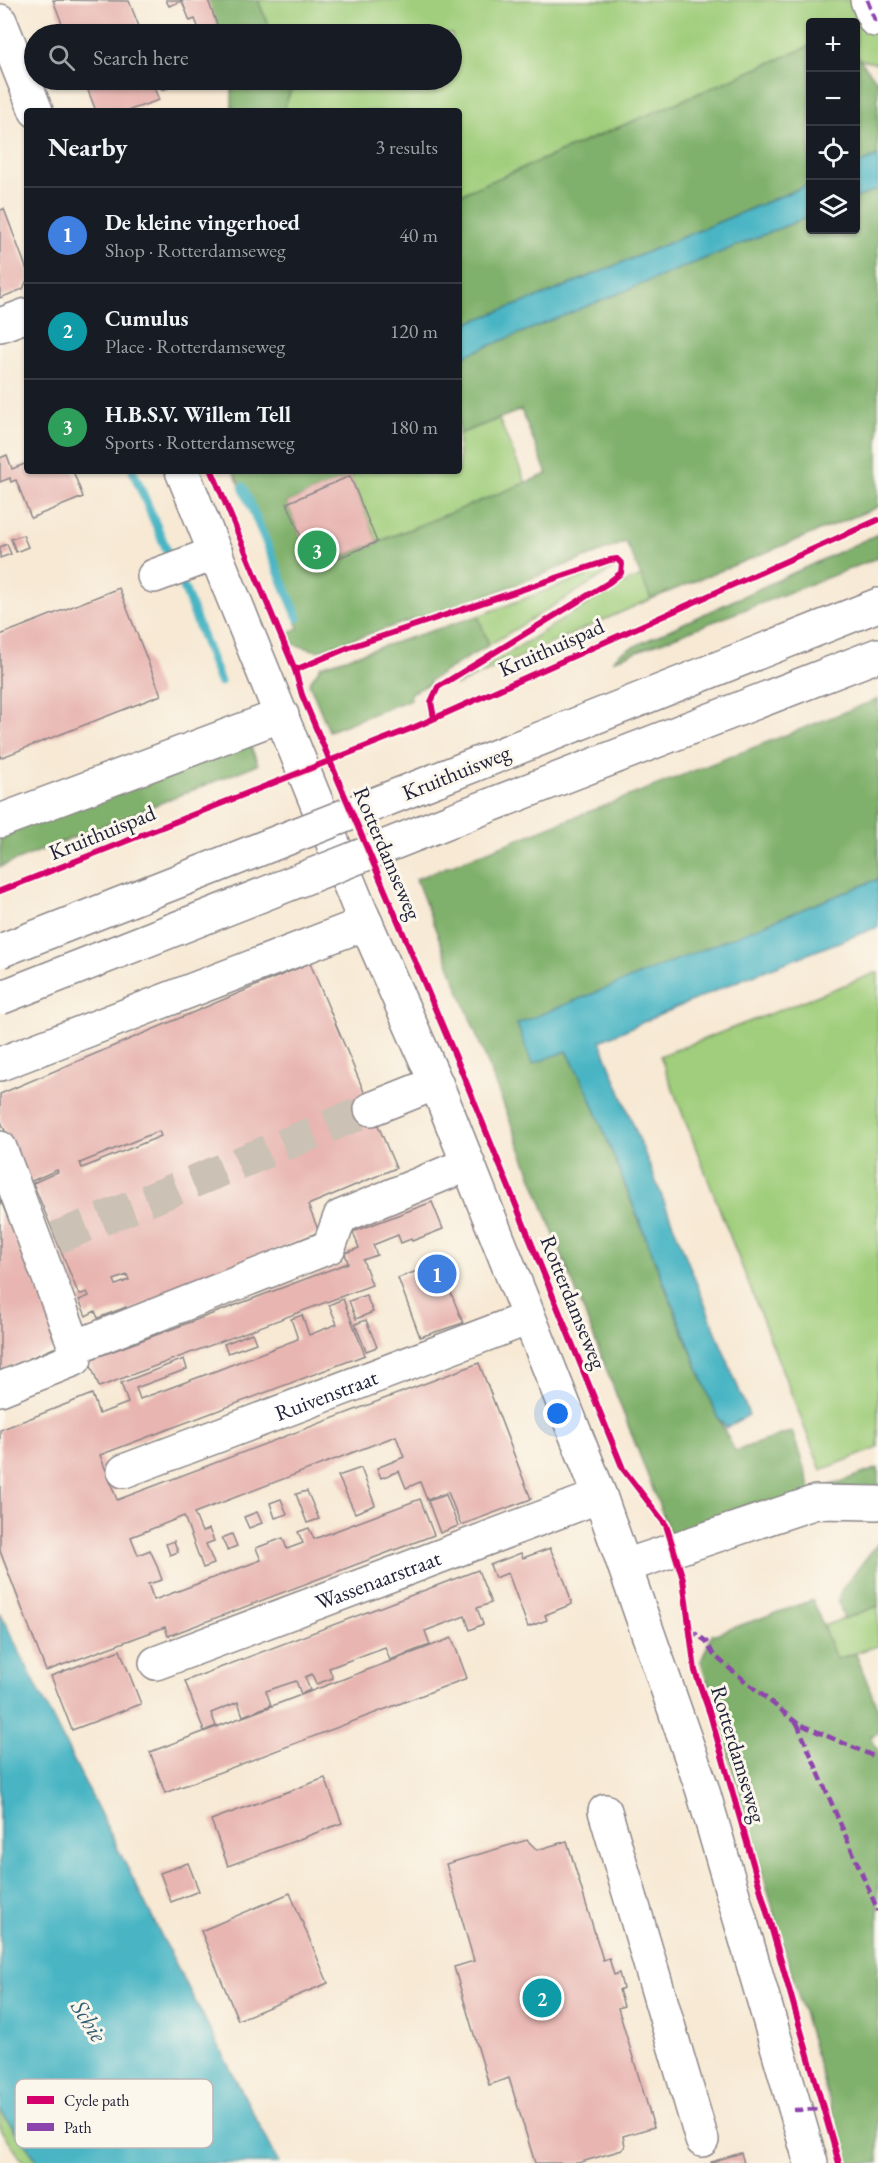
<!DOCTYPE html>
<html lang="en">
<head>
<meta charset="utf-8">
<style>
	:root { --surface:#171b24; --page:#20242c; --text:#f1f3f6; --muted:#9ea1a6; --line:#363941; --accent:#b45309 }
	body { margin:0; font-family:"EB Garamond",serif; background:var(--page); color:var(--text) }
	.controls { position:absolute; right:18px; top:18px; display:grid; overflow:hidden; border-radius:6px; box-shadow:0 2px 4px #0004 }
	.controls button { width:54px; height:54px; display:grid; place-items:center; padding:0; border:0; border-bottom:2px solid var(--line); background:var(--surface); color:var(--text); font:30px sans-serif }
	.you { position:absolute; left:558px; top:1414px; width:21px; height:21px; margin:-15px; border:4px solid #fff; border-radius:50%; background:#1a73e8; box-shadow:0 0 0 9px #1a73e833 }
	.badge { display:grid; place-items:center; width:39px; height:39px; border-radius:50%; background:var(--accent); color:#fff; font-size:20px; font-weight:700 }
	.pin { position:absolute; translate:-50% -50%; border:3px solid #fff; box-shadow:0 2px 6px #0006 }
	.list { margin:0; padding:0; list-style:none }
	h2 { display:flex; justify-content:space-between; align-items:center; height:78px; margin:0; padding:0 24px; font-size:26px }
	h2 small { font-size:20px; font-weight:400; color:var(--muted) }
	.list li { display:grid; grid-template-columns:39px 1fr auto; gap:18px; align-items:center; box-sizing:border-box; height:96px; padding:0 24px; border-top:2px solid var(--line) }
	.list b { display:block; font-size:22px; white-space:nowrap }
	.list p { margin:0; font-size:20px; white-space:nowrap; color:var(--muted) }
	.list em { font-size:20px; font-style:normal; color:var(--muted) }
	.icon { flex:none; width:33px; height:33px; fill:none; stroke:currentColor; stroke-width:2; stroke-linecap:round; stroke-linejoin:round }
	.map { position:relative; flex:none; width:878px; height:2163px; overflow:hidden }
	.search { position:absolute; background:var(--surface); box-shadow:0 2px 4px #0004; left:24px; top:24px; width:438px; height:66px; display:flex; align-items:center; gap:15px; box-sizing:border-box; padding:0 21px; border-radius:33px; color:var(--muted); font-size:22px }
	.panel { position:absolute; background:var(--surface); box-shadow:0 2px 4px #0004; left:24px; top:108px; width:438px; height:366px; border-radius:6px }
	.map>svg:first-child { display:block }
</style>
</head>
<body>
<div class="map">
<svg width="878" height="2163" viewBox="0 0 878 2163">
	<rect width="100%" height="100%" fill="#fbf7ec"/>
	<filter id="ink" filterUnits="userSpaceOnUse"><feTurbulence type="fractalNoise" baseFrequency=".0167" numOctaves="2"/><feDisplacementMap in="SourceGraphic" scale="12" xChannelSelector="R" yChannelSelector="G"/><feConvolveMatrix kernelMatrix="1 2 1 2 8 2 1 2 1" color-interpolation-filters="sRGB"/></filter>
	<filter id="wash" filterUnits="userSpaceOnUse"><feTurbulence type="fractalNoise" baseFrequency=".008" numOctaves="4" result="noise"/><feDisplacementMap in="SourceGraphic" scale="24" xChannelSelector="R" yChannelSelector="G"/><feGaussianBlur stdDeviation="1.35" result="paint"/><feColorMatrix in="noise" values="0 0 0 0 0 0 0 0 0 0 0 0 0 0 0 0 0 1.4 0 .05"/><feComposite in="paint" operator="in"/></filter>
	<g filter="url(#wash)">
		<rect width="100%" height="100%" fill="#f7e9d4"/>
		<!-- green -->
		<g fill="#a0ce7c" stroke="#61785c" stroke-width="1.5">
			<path d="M258,0H878V64L856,58V22H810V46L459,195V111H283L293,85L291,80H452V34H272Z"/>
			<path d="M499,419L526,483L377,542L350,476L363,471H459V434Z"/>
			<path d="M610,567L612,570L489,645L478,616Z"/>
			<path d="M642,576L651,599L455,686L617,586Z"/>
			<path d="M878,972V1448L821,1470L660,1056Z"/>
			<path d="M878,1606V1646L836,1659L823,1626Z"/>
			<path d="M0,2110L39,2163H24L0,2129Z"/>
		</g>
		<!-- forest -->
		<g fill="#80b16c" stroke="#516a54" stroke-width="1.5">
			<path d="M206,0H258L272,34H221Z"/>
			<path d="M810,46V184L547,294L459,326V195Z"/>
			<path d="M856,55L878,82V156L856,165Z"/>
			<path d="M232,80H291L293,85L283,111H232Z"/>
			<path d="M878,189V507L651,599L626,542L486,596L317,651L293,644L288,633L299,628L257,523L233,471H363L287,503L314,568L547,474L521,410L459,434V358L810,216V230H856V198Z"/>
			<path d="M878,534V558L612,661L620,653L669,630Z"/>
			<path d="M478,616L489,645L429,681L430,684L410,693L411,699L329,731L309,683L321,666Z"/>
			<path d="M878,699V879L807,908L567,1051L589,1094L684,1335L717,1416L735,1451L792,1431L812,1493L675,1546L416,879Z"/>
			<path d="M245,732L258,764L0,867V830Z"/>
			<path d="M878,1468V1491L829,1486Z"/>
			<path d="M878,1543V1606L844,1619L838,1600L841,1590Z"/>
			<path d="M813,1600L836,1659L856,1654L878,1710V1733L871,1736L878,1752V2163H847L701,1661L712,1635Z"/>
		</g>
		<!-- water -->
		<g fill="#48b5c4" stroke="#356c80" stroke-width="1.5">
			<path d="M878,156V189L856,198V165Z"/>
			<path d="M810,184V216L459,358V326L547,294Z"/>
			<path d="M878,879V927L740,980L600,1041L749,1415L726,1428L717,1416L589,1094L567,1051L532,1064L517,1024Z"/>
			<path d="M0,1613L166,1945L279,2163H39L0,2110Z"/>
		</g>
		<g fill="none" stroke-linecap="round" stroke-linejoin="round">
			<!-- stream -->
			<g stroke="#48b5c4" stroke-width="9">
				<path d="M133,471L168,553"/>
				<path d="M243,487L298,618"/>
				<path d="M183,585L220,682"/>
			</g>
		</g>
		<g id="blocks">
			<!-- building -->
			<g fill="#e8b5b1" fill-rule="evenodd">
				<path d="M53,0L129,1L142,34H66Z"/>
				<path d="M166,0H208L219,30L201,34L195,19L190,21L182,1L169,6Z"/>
				<path d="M84,80H151L159,100L127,111H96Z"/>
				<path d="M158,80H183L184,82L162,90Z"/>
				<path d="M4,209L27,270V280L23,289L0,298V210Z"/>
				<path d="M7,455L12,469L27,463V471H73L83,497L31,518L16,480L11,482L10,478L0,482V458Z"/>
				<path d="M350,476L377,542L314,568L287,503Z"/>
				<path d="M23,535L28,547L16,552L11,539Z"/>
				<path d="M7,544L11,554L0,558V547Z"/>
				<path d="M119,588L161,695L0,758V635Z"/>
				<path d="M310,963L396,1168L308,1205L319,1232L127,1312L126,1307L98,1318L95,1311L86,1316L79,1300L89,1296L87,1292L79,1295L33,1183L58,1172L57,1170L27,1183L0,1119V1094ZM159,1131L161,1136L82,1168L80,1163ZM127,1275L129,1280L116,1285L114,1280Z"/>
				<path d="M0,1199L61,1345L0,1371Z"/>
				<path d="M432,1202L443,1229L412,1241L411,1239L401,1243L398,1235L373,1245L377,1255L363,1260L372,1285L99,1387L89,1360L348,1263L345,1253L359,1248L353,1232Z"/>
				<path d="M439,1263L463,1323L420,1337L398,1278Z"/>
				<path d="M366,1295L373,1312L356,1319L349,1301Z"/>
				<path d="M343,1299L365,1355L100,1455L117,1500L479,1363L531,1499L461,1525L448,1492L427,1500L420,1482L406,1488L399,1471L381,1478L377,1468L404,1457L396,1436L194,1513L202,1532L209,1529L214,1541L206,1544L214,1564L203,1568L184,1516L131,1537L138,1555L150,1550L156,1563L162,1580L148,1584L154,1600L261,1560L256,1548L283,1538L287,1549L303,1543L298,1532L309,1528L314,1539L420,1499L434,1535L168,1636L165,1627L46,1671L0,1551V1430L92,1394L99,1414L112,1409L128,1403L121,1383L184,1359L187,1369L136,1388L140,1399L218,1370L298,1339L291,1319L302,1315L309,1335L337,1324L329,1305Z"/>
				<path d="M366,1320L377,1347L366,1351L355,1324Z"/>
				<path d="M252,1333L256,1343L228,1353L224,1344Z"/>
				<path d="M361,1468L375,1505L355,1513L338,1476Z"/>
				<path d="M307,1491L319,1519L307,1523L296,1494Z"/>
				<path d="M446,1495L458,1526L440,1533L428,1501Z"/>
				<path d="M281,1499L287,1514L275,1518L270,1503Z"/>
				<path d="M257,1512L262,1523L249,1528L244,1517Z"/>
				<path d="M232,1534L237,1546L227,1550L222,1538Z"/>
				<path d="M174,1541L178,1552L170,1555L166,1544Z"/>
				<path d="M550,1548L565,1582L572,1604L545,1615L547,1620L528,1627L508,1573L495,1578L490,1565L521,1553L523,1558Z"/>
				<path d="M478,1570L491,1603L477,1608L483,1624L470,1630L465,1616L425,1631L430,1645L416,1650L390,1660L385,1647L329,1668L333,1678L316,1684L312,1674L305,1677L310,1690L301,1694L296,1681L266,1691L271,1705L243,1716L238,1702L211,1713L216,1726L204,1731L185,1681Z"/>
				<path d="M452,1638L467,1678L165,1793L150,1752Z"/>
				<path d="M120,1650L141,1704L72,1730L51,1676Z"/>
				<path d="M325,1778L342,1823L228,1866L211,1820Z"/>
				<path d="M527,1840L537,1850L567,1841L603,1960L609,1958L614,1975L619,1973L623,1988L619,1990L624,2006L618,2008L654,2127L623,2136L625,2146L622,2150L578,2163H535L509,2078L489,2085L454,1967L474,1961L446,1864Z"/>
				<path d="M188,1863L199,1891L171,1902L160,1873Z"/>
				<path d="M290,1893L328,1983L238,2020L201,1931Z"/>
				<path d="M741,2153L744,2163H711V2162Z"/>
			</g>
		</g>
	</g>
	<g filter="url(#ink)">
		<use href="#blocks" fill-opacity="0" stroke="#8c8688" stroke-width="1.5"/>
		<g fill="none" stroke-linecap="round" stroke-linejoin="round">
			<!-- minor-tunnel -->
			<path stroke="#ccc1b5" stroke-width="33" stroke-dasharray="33 16" stroke-linecap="butt" d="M56,1238L371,1109"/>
			<!-- minor casing -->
			<g stroke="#8c8688" stroke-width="36">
				<g id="minor">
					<path d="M867,0L875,20L878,19"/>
					<path d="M0,21L36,111"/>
					<path d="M0,325L27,315"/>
					<path d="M182,471L358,905L436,1083L600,1496L702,1788L811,2163"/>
					<path d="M154,576L216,553"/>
					<path d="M0,821L282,715"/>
					<path d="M0,1064L366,923"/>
					<path d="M371,1109L436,1083"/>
					<path d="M0,1148L75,1347L329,1247L340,1217L468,1164"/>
					<path d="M0,1389L75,1359V1347"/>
					<path id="s1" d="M124,1471L529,1318"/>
					<path d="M625,1566L816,1502L878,1503"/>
					<path id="s2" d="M156,1663L600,1496"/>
					<path d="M605,1811L702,2140"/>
				</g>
			</g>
			<!-- highway casing -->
			<g stroke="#8c8688" stroke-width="36">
				<g id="highway">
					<path d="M436,780L878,605"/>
					<path d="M452,820L878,655"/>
				</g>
			</g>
			<!-- minor -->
			<use href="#minor" stroke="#fff" stroke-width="33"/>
			<!-- highway -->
			<use href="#highway" stroke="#fff" stroke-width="33"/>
			<!-- highway-bridge casing -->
			<g stroke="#8c8688" stroke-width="36" stroke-linecap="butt">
				<g id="highway-bridge">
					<path d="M0,951L436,780"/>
					<path d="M0,998L452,820"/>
				</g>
			</g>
			<!-- highway-bridge -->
			<use href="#highway-bridge" stroke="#fff" stroke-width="33"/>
			<!-- quiet -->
			<g stroke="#8e44ad" stroke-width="4.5" stroke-dasharray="9 4.5" stroke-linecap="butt">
				<path d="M867,0L875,20L878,19"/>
				<path d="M690,1630L706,1641L713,1654L729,1668L797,1723L878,1758"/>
				<path d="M797,1723L878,1911"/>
				<path d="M794,2110L824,2109"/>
			</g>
			<!-- cycleway casing -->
			<g stroke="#fbf7ec" stroke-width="10">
				<g id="cycleway">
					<path d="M212,471L295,670L302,695L462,1072L623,1469L666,1525L683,1579L695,1671L710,1714L839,2163"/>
					<path d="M295,670L350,647L610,560L617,559L622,564L621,573L608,583L438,687L431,702L434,718"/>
					<path d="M0,891L415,727L878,520"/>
				</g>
			</g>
			<!-- cycleway -->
			<use href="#cycleway" stroke="#d6006c" stroke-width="6"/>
		</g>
	</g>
	<g text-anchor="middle" stroke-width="6" stroke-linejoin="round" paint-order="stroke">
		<!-- street labels -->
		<g font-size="22" fill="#22223b" stroke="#fbf7ec">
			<text transform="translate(551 647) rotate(-24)" y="8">Kruithuispad</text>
			<text transform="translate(456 772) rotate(-22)" y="8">Kruithuisweg</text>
			<text transform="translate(102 832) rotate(-22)" y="8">Kruithuispad</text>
			<text transform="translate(388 853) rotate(67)" y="8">Rotterdamseweg</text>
			<text transform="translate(574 1302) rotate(68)" y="8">Rotterdamseweg</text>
			<text dy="8" stroke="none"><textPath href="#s1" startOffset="216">Ruivenstraat</textPath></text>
			<text dy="8" stroke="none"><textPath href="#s2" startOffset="237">Wassenaarstraat</textPath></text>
			<text transform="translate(739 1754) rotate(73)" y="8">Rotterdamseweg</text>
		</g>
		<!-- water labels -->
		<g font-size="24" font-style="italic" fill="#315d72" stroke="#fbf7ec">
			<text transform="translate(89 2021) rotate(58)" y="8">Schie</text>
		</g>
	</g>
	<!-- legend -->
	<rect x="15" y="2079" width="198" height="69" rx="9" fill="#fbf7ec" stroke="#bab7b7" stroke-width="1.5"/>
	<rect x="27" y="2096" width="27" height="8" fill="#d6006c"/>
	<rect x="27" y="2123" width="27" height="8" fill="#8e44ad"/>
	<g font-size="16" fill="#22223b">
		<text x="64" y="2106">Cycle path</text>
		<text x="64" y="2133">Path</text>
	</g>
</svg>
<div class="controls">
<button>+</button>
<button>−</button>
<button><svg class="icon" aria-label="locate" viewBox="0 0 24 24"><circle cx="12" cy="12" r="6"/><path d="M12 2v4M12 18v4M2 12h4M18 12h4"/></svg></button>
<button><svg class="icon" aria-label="layers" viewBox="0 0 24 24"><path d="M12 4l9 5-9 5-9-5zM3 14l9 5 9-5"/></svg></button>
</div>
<div class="you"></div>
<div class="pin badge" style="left:437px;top:1274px;background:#3f7fe0">1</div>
<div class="pin badge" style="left:542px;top:1998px;background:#0f9aa8">2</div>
<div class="pin badge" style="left:317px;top:550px;background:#2e9e5b">3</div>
<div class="search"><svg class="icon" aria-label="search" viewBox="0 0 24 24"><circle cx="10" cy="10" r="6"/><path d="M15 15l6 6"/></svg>Search here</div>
<section class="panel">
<h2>Nearby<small>3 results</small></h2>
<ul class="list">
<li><span class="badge" style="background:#3f7fe0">1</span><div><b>De kleine vingerhoed</b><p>Shop · Rotterdamseweg</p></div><em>40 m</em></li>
<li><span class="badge" style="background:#0f9aa8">2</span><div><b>Cumulus</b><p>Place · Rotterdamseweg</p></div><em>120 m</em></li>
<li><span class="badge" style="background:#2e9e5b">3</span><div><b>H.B.S.V. Willem Tell</b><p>Sports · Rotterdamseweg</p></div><em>180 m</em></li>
</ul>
</section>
</div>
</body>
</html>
